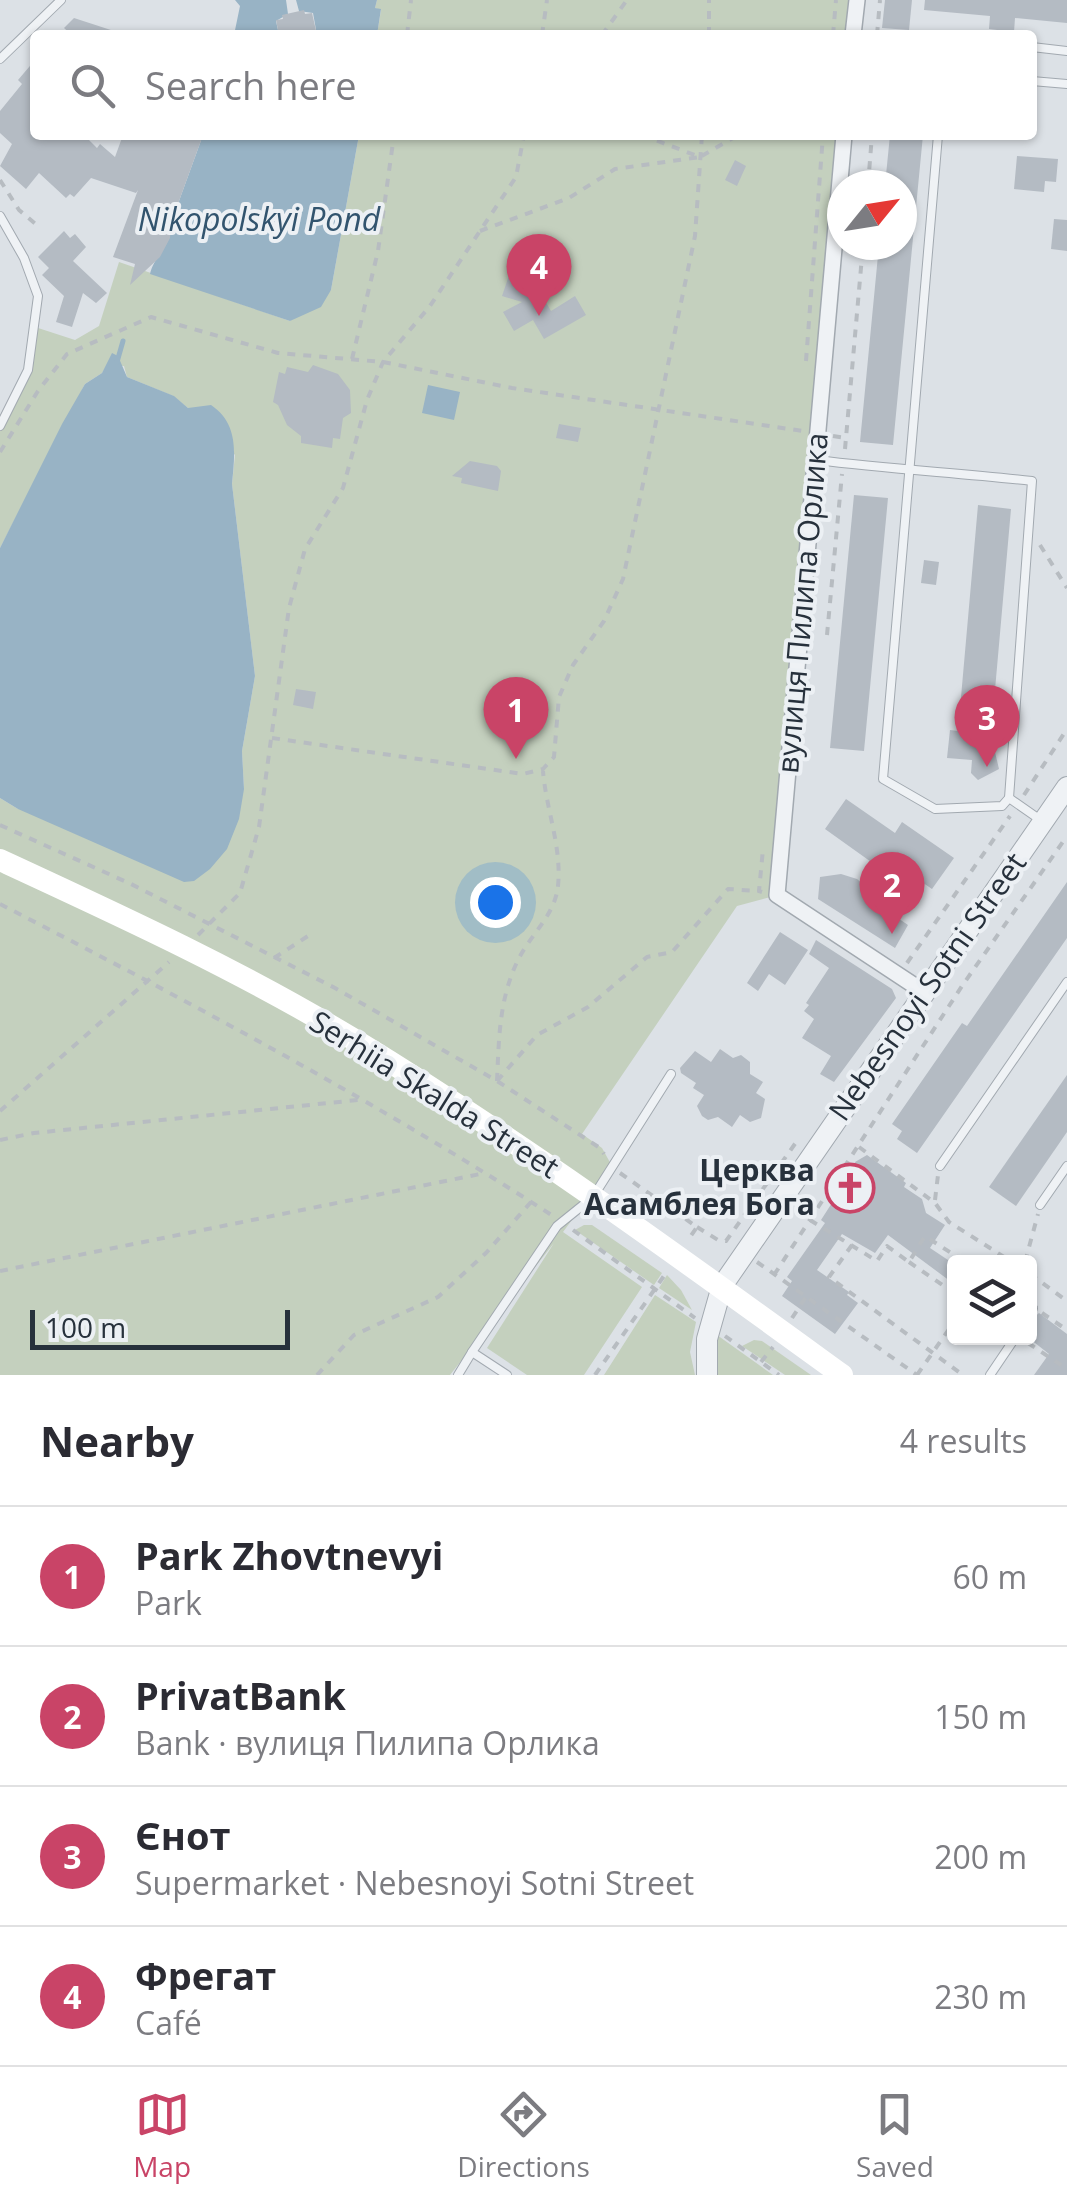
<!DOCTYPE html>
<html lang="en">
<head>
<meta charset="utf-8">
<style>
	:root { --surface:#fff; --page:#f2f2f3; --text:#2b2b33; --muted:#7c7c81; --line:#e1e1e2; --accent:#c94467 }
	body { margin:0; font-family:"Open Sans",sans-serif; background:var(--page); color:var(--text) }
	.controls { position:absolute; right:30px; bottom:30px; display:grid; overflow:hidden; border-radius:10px; box-shadow:0 2px 8px #0004 }
	.controls button { width:90px; height:90px; display:grid; place-items:center; padding:0; border:0; border-bottom:2px solid var(--line); background:var(--surface); color:var(--text); font:50px sans-serif }
	.compass { position:absolute; left:827px; top:170px; width:90px; height:90px; border-radius:50%; background:var(--surface); box-shadow:0 2px 8px #0004; rotate:60deg }
	.scale { position:absolute; left:30px; bottom:25px; width:260px; box-sizing:border-box; padding-left:10px; border:5px solid #27313c; border-top:0; font-size:28px; line-height:35px; white-space:nowrap; color:#27313c; -webkit-text-stroke:8px #ecf0f4; paint-order:stroke }
	.you { position:absolute; left:495px; top:902px; width:35px; height:35px; margin:-25px; border:8px solid #fff; border-radius:50%; background:#1a73e8; box-shadow:0 0 0 15px #1a73e833 }
	.badge { display:grid; place-items:center; width:65px; height:65px; border-radius:50%; background:var(--accent); color:#fff; font-size:32px; font-weight:700 }
	.pin { position:absolute; translate:-50% -82px; filter:drop-shadow(0 2px 5px #0008) }
	.pin::after { content:''; position:absolute; top:52px; width:35px; height:30px; background:inherit; clip-path:polygon(0 0,100% 0,50% 100%) }
	.list { margin:0; padding:0; list-style:none }
	h2 { display:flex; justify-content:space-between; align-items:center; height:130px; margin:0; padding:0 40px; font-size:42px }
	h2 small { font-size:32px; font-weight:400; color:var(--muted) }
	.list li { display:grid; grid-template-columns:65px 1fr auto; gap:30px; align-items:center; box-sizing:border-box; height:140px; padding:0 40px; border-top:2px solid var(--line) }
	.list b { display:block; font-size:38px; white-space:nowrap }
	.list p { margin:0; font-size:32px; white-space:nowrap; color:var(--muted) }
	.list em { font-size:32px; font-style:normal; color:var(--muted) }
	.icon { flex:none; width:55px; height:55px; fill:none; stroke:currentColor; stroke-width:2; stroke-linecap:round; stroke-linejoin:round }
	.map { position:relative; flex:none; width:1067px; height:1375px; overflow:hidden }
	.search { position:absolute; background:var(--surface); box-shadow:0 2px 8px #0004; left:30px; right:30px; top:30px; height:110px; display:flex; align-items:center; gap:25px; box-sizing:border-box; padding:0 35px; border-radius:10px; color:var(--muted); font-size:38px }
	.sheet { height:690px; background:var(--surface) }
	nav { display:flex; justify-content:space-around; align-items:center; box-sizing:border-box; height:140px; border-top:2px solid var(--line); background:var(--surface); font-size:28px; color:var(--muted) }
	nav a { display:grid; justify-items:center; gap:5px }
	nav .on { color:var(--accent) }
	.map>svg:first-child { display:block }
</style>
</head>
<body>
<div class="map">
<svg width="1067" height="1375" viewBox="0 0 1067 1375">
	<rect width="100%" height="100%" fill="#dce1e6"/>
	<!-- green -->
	<g fill="#c4d0be">
		<path d="M377,0H861L858,35H377L381,10L375,8Z"/>
		<path d="M359,135H849L778,895L737,906L582,1134L602,1148L612,1166L563,1232L642,1287L584,1375H527L487,1348L554,1243L450,1375H0V798L18,809L244,789L242,751L255,676L232,484L235,455L194,409L188,408L173,396L127,377L124,366L107,365L102,373L85,384L0,548V429L30,370L35,327L75,340L99,326L119,262L290,321L331,290Z"/>
		<path d="M584,1225H592L662,1273L654,1285L575,1230Z"/>
		<path d="M667,1275L681,1290L692,1310L659,1288Z"/>
		<path d="M655,1295L696,1322L690,1352L695,1375H604Z"/>
		<path d="M717,1335L773,1375H715Z"/>
		<path d="M754,1340L762,1341L811,1375H785L742,1346Z"/>
	</g>
	<!-- water -->
	<g fill="#98b3c5">
		<path d="M235,0H286L288,14L276,21L279,35H234L240,6Z"/>
		<path d="M296,0H377L375,8L381,9L377,35H317L313,13L299,11Z"/>
		<path d="M203,135H359L331,290L321,307L290,321L150,274C154,255 173,245 171,223Z"/>
		<path d="M112,353L118,356L127,377L174,396L188,408L211,405C239,424 235,453 232,484L255,676L242,751L244,789L239,819L227,849L210,869L194,881L184,882L18,809L0,798V548L62,424L85,384L102,373Z"/>
		<path d="M428,385L460,392L454,420L422,413Z"/>
	</g>
	<g fill="none" stroke-linecap="round" stroke-linejoin="round">
		<!-- stream -->
		<path stroke="#98b3c5" stroke-width="5" d="M117,362L123,341"/>
	</g>
	<!-- building -->
	<g fill="#b4bbc3">
		<path d="M885,0H912L909,30L882,28Z"/>
		<path d="M925,0H1067V23L1015,18L1014,32L989,29L990,16L924,10Z"/>
		<path d="M304,10L305,14L312,13L317,35H279L276,20L283,19L282,15Z"/>
		<path d="M74,18L117,32V35H72L64,28Z"/>
		<path d="M35,60V135H84L97,148L100,144L115,157L123,135H203L171,223L170,238L160,257L130,285L135,264L113,257L138,190L136,193L91,178L74,197L70,194L66,198L39,173L26,189L0,166L12,144L0,133V111L22,84L18,80Z"/>
		<path d="M890,135H923L893,445L860,442L879,245H902V185H885Z"/>
		<path d="M1017,156L1058,159L1056,182L1045,181L1044,192L1014,189Z"/>
		<path d="M735,160L746,166L737,186L725,180Z"/>
		<path d="M1054,219L1067,220V251L1051,249Z"/>
		<path d="M64,231L70,238L75,234L86,247L73,261L107,293L96,303L83,293L72,327L56,322L64,296L42,275L49,268L38,257Z"/>
		<path d="M518,249L528,252L531,267L542,284L537,287L551,311L575,296L586,315L544,339L533,320L514,331L503,312L522,302L502,296Z"/>
		<path d="M313,365L338,374L350,390L351,413L343,418L340,439L333,438L332,448L301,443V436L287,425L278,405L273,402L279,372L285,374L287,367L308,372Z"/>
		<path d="M559,424L581,428L578,442L556,438Z"/>
		<path d="M470,461L497,466L501,471L498,491L461,483L462,478L452,476Z"/>
		<path d="M854,495L888,498L864,751L830,748Z"/>
		<path d="M978,505L1011,509L991,735L999,769L978,780L971,773L972,760L947,758L950,730L958,731Z"/>
		<path d="M924,560L939,562L936,585L921,583Z"/>
		<path d="M296,689L316,692L313,709L293,705Z"/>
		<path d="M846,799L895,833L902,822L954,858L932,889L881,854L874,864L825,829Z"/>
		<path d="M841,874L857,879L872,892L877,904L908,925L895,948L818,899L820,877Z"/>
		<path d="M1067,882V938L917,1153L897,1139L902,1131L892,1124L962,1023L967,1026Z"/>
		<path d="M780,932L808,950L785,985L769,974L758,991L747,983Z"/>
		<path d="M816,940L892,989L896,998L834,1082L820,1074L831,1056L802,1038L814,1019L804,1011L809,1005L806,1003L829,968L809,954Z"/>
		<path d="M720,1049L733,1058L741,1055L750,1062V1074L763,1082L756,1093L765,1099L761,1118L750,1122L740,1115L732,1127L718,1117L708,1120L702,1116L697,1106L704,1095L693,1088L696,1083L681,1073L680,1068L695,1051L711,1062Z"/>
		<path d="M1067,1075V1132L1016,1206L989,1187Z"/>
		<path d="M867,1155L906,1183L904,1187L922,1199L926,1213L945,1225L930,1248L954,1264V1284L888,1235L875,1253L842,1234L817,1270L849,1292L847,1295L858,1303L835,1334L782,1296L792,1281L787,1277L825,1223L821,1220L839,1192L844,1195L858,1176L855,1162Z"/>
		<path d="M1039,1313L1067,1334V1375H1034L1049,1354L1030,1339V1321Z"/>
	</g>
	<g fill="none" stroke-linecap="round" stroke-linejoin="round">
		<!-- service casing -->
		<g stroke="#a2a9b0" stroke-width="10">
			<g id="service">
				<path d="M1032,47L1067,51"/>
				<path d="M0,59L61,0"/>
				<path d="M1032,81L1067,84"/>
				<path d="M938,135L883,779L935,809L1002,806L1009,798L1042,821"/>
				<path d="M0,216L24,258L38,296L28,370L0,426"/>
				<path d="M817,460C888,469 960,473 1032,481L1009,798"/>
				<path d="M940,1166L1067,982"/>
				<path d="M1040,1205L1067,1166"/>
				<path d="M1030,1314L1033,1308"/>
				<path d="M458,1375L472,1352"/>
				<path d="M507,1375L472,1352L557,1226L593,1197L671,1074"/>
				<path d="M990,1375L1015,1338"/>
			</g>
		</g>
		<!-- minor casing -->
		<g stroke="#a2a9b0" stroke-width="18">
			<g id="minor">
				<path d="M853,35L857,0"/>
				<path d="M844,135L777,895L924,992"/>
			</g>
		</g>
		<!-- tertiary casing -->
		<g stroke="#a2a9b0" stroke-width="22">
			<path id="tertiary" d="M707,1375V1339L722,1286L1067,787"/>
		</g>
		<!-- path -->
		<g stroke="#b7bcc1" stroke-width="4" stroke-dasharray="8 8" stroke-linecap="butt">
			<path d="M407,35L411,0"/>
			<path d="M542,35L547,0"/>
			<path d="M602,35L627,0"/>
			<path d="M709,35V0"/>
			<path d="M833,35L836,0"/>
			<path d="M877,35L880,0"/>
			<path d="M642,135L700,157L738,135"/>
			<path d="M0,180L19,210L38,226"/>
			<path d="M868,185L872,135"/>
			<path d="M480,231L569,198L615,169L700,157"/>
			<path d="M352,359L378,251L394,135"/>
			<path d="M806,361L823,135"/>
			<path d="M833,436L846,438"/>
			<path d="M845,449L863,245"/>
			<path d="M0,452L38,391L67,354L151,317L278,353L383,362L512,388L803,431"/>
			<path d="M1040,545L1067,588"/>
			<path d="M827,635L842,474"/>
			<path d="M272,738L523,774L543,769L554,757L559,697L573,665L604,621L623,579L695,236L702,135"/>
			<path d="M1024,795L1067,729"/>
			<path d="M0,825L131,884L335,988L497,1081L600,1148L604,1154"/>
			<path d="M762,892L759,891L763,849"/>
			<path d="M0,904C188,1001 375,1101 553,1216"/>
			<path d="M198,935L240,893L259,827L289,608L305,549L343,488L367,400L383,362L430,306L516,177L524,135"/>
			<path d="M274,958L308,936"/>
			<path d="M907,963L1010,816"/>
			<path d="M497,1081L537,1035L588,1007L647,957L672,952L728,889L759,891"/>
			<path d="M497,1081C499,1038 499,999 518,960C531,934 555,915 558,886C562,847 546,809 543,771"/>
			<path d="M0,1111L169,962"/>
			<path d="M0,1140L34,1133L358,1100"/>
			<path d="M859,1147L935,1203L949,1222L1012,1262"/>
			<path d="M620,1173L697,1227L688,1240"/>
			<path d="M935,1200L938,1175"/>
			<path d="M810,1220L877,1261L887,1246L909,1262L925,1236L965,1262"/>
			<path d="M697,1227L718,1240L726,1241L797,1141"/>
			<path d="M573,1230L695,1318"/>
			<path d="M852,1245L829,1277L963,1375"/>
			<path d="M757,1262L917,1375"/>
			<path d="M909,1262L954,1293"/>
			<path d="M1025,1262L1038,1214"/>
			<path d="M0,1271L485,1173"/>
			<path d="M1030,1274L1067,1301"/>
			<path d="M774,1275L962,986L1067,836"/>
			<path d="M1042,1313L1067,1330"/>
			<path d="M792,1318L806,1297"/>
			<path d="M725,1336L779,1375"/>
			<path d="M1028,1343L1067,1369"/>
			<path d="M761,1362L773,1347"/>
			<path d="M317,1375L354,1335L438,1297L486,1253L531,1202"/>
			<path d="M595,1375L666,1273"/>
			<path d="M917,1375L954,1322"/>
		</g>
		<!-- service -->
		<use href="#service" stroke="#eff2f5" stroke-width="8"/>
		<!-- minor -->
		<use href="#minor" stroke="#eff2f5" stroke-width="15"/>
		<!-- tertiary -->
		<use href="#tertiary" stroke="#eff2f5" stroke-width="20"/>
		<!-- secondary -->
		<path stroke="#fff" stroke-width="22" d="M0,860C119,915 241,971 353,1039C522,1142 682,1259 842,1375"/>
	</g>
	<!-- icons -->
	<defs>
		<g id="church-ring" transform="scale(2.5)"><circle r="9.5" fill="#ecf0f4" stroke="#c94467" stroke-width="1.5"/><path d="M-1.2-6h2.4v3.5h3.3v2.4h-3.3V6h-2.4V-.1h-3.3v-2.4h3.3Z" fill="#c94467"/></g>
	</defs>
	<g fill-rule="evenodd">
		<use href="#church-ring" x="850" y="1188"/>
	</g>
	<g text-anchor="middle" stroke-width="8" stroke-linejoin="round" paint-order="stroke">
		<!-- street labels -->
		<g font-size="30" fill="#27313c" stroke="#ecf0f4">
			<text transform="translate(803 603) rotate(-85)" y="10">вулиця Пилипа Орлика</text>
			<text transform="translate(928 987) rotate(-55)" y="10">Nebesnoyi Sotni Street</text>
			<text transform="translate(434 1095) rotate(32)" y="10">Serhiia Skalda Street</text>
		</g>
		<!-- poi labels -->
		<g font-size="30" font-weight="bold" fill="#27313c" stroke="#ecf0f4" text-anchor="end">
			<text x="815" y="1181">Церква<tspan x="815" dy="34">Асамблея Бога</tspan></text>
		</g>
		<!-- water labels -->
		<g font-size="32" font-style="italic" fill="#32546e" stroke="#ecf0f4">
			<text x="259" y="231">Nikopolskyi Pond</text>
		</g>
	</g>
</svg>
<div class="controls">
<button><svg class="icon" aria-label="layers" viewBox="0 0 24 24"><path d="M12 4l9 5-9 5-9-5zM3 14l9 5 9-5"/></svg></button>
</div>
<svg class="compass" viewBox="-18 -18 36 36"><path d="M0-13l5 13h-10z" fill="#e53935"/><path d="M0 13l5-13h-10z" fill="#7c7c81"/></svg>
<div class="scale">100 m</div>
<div class="you"></div>
<div class="pin badge" style="left:516px;top:759px">1</div>
<div class="pin badge" style="left:892px;top:934px">2</div>
<div class="pin badge" style="left:987px;top:767px">3</div>
<div class="pin badge" style="left:539px;top:316px">4</div>
<div class="search"><svg class="icon" aria-label="search" viewBox="0 0 24 24"><circle cx="10" cy="10" r="6"/><path d="M15 15l6 6"/></svg>Search here</div>
</div>
<section class="sheet">
<h2>Nearby<small>4 results</small></h2>
<ul class="list">
<li><span class="badge">1</span><div><b>Park Zhovtnevyi</b><p>Park</p></div><em>60 m</em></li>
<li><span class="badge">2</span><div><b>PrivatBank</b><p>Bank · вулиця Пилипа Орлика</p></div><em>150 m</em></li>
<li><span class="badge">3</span><div><b>Єнот</b><p>Supermarket · Nebesnoyi Sotni Street</p></div><em>200 m</em></li>
<li><span class="badge">4</span><div><b>Фрегат</b><p>Café</p></div><em>230 m</em></li>
</ul>
</section>
<nav>
<a class="on"><svg class="icon" aria-label="map" viewBox="0 0 24 24"><path d="M3 6l6-2 6 2 6-2v14l-6 2-6-2-6 2zM9 4v14M15 6v14"/></svg>Map</a>
<a><svg class="icon" aria-label="directions" viewBox="0 0 24 24"><path d="M12 3l9 9-9 9-9-9zM9 14v-3h6M13 9l2 2-2 2"/></svg>Directions</a>
<a><svg class="icon" aria-label="saved" viewBox="0 0 24 24"><path d="M7 4h10v16l-5-4-5 4z"/></svg>Saved</a>
</nav>
</body>
</html>
